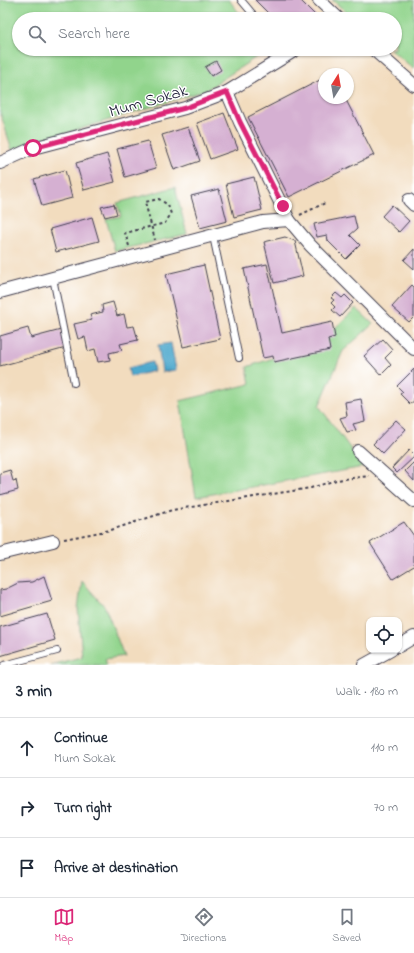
<!DOCTYPE html>
<html lang="en">
<head>
<meta charset="utf-8">
<style>
	:root { --surface:#fff; --page:#f6f6f7; --text:#1f2937; --muted:#747a83; --line:#e0e1e3; --accent:#db2777 }
	body { margin:0; font-family:"Indie Flower",sans-serif; background:var(--page); color:var(--text) }
	.controls { position:absolute; right:12px; bottom:12px; display:grid; overflow:hidden; border-radius:8px; box-shadow:0 1px 3px #0004 }
	.controls button { width:36px; height:36px; display:grid; place-items:center; padding:0; border:0; border-bottom:1px solid var(--line); background:var(--surface); color:var(--text); font:20px sans-serif }
	.compass { position:absolute; left:318px; top:68px; width:36px; height:36px; border-radius:50%; background:var(--surface); box-shadow:0 1px 3px #0004; rotate:11deg }
	.stop { position:absolute; width:12px; height:12px; margin:-9px; border:3px solid #db2777; border-radius:50%; background:#fff }
	.stop.end { background:#db2777; border-color:#fff; box-shadow:0 1px 4px #0008 }
	.list { margin:0; padding:0; list-style:none }
	h2 { display:flex; justify-content:space-between; align-items:center; height:52px; margin:0; padding:0 16px; font-size:17px }
	h2 small { font-size:13px; font-weight:400; color:var(--muted) }
	.list li { display:grid; grid-template-columns:26px 1fr auto; gap:12px; align-items:center; box-sizing:border-box; height:60px; padding:0 16px; border-top:1px solid var(--line) }
	.list b { display:block; font-size:15px; white-space:nowrap }
	.list p { margin:0; font-size:13px; white-space:nowrap; color:var(--muted) }
	.list em { font-size:13px; font-style:normal; color:var(--muted) }
	.icon { flex:none; width:22px; height:22px; fill:none; stroke:currentColor; stroke-width:2; stroke-linecap:round; stroke-linejoin:round }
	.map { position:relative; flex:none; width:414px; height:665px; overflow:hidden }
	.search { position:absolute; background:var(--surface); box-shadow:0 1px 3px #0004; left:12px; right:12px; top:12px; height:44px; display:flex; align-items:center; gap:10px; box-sizing:border-box; padding:0 14px; border-radius:22px; color:var(--muted); font-size:15px }
	.sheet { height:232px; background:var(--surface) }
	nav { display:flex; justify-content:space-around; align-items:center; box-sizing:border-box; height:56px; border-top:1px solid var(--line); background:var(--surface); font-size:11px; color:var(--muted) }
	nav a { display:grid; justify-items:center; gap:2px }
	nav .on { color:var(--accent) }
	.map>svg:first-child { display:block }
</style>
</head>
<body>
<div class="map">
<svg width="414" height="665" viewBox="0 0 414 665">
	<rect width="100%" height="100%" fill="#fff"/>
	<filter id="ink" filterUnits="userSpaceOnUse"><feTurbulence type="fractalNoise" baseFrequency=".025" numOctaves="2"/><feDisplacementMap in="SourceGraphic" scale="8" xChannelSelector="R" yChannelSelector="G"/><feConvolveMatrix kernelMatrix="1 2 1 2 8 2 1 2 1" color-interpolation-filters="sRGB"/></filter>
	<filter id="wash" filterUnits="userSpaceOnUse"><feTurbulence type="fractalNoise" baseFrequency=".012" numOctaves="4" result="noise"/><feDisplacementMap in="SourceGraphic" scale="16" xChannelSelector="R" yChannelSelector="G"/><feGaussianBlur stdDeviation="0.9" result="paint"/><feColorMatrix in="noise" values="0 0 0 0 0 0 0 0 0 0 0 0 0 0 0 0 0 1.4 0 .05"/><feComposite in="paint" operator="in"/></filter>
	<g filter="url(#wash)">
		<rect width="100%" height="100%" fill="#f2dcbe"/>
		<!-- green -->
		<g fill="#91d48c" stroke="#5a7b64">
			<path d="M0,0H229L244,19H19V49L267,50L206,90L12,150L0,112V49L2,48L0,43Z"/>
			<path d="M332,0H414V69L390,49H395V19H355Z"/>
			<path d="M175,187L187,234L115,251L106,219L121,216L117,203Z"/>
			<path d="M356,308L373,324L343,351L319,406L364,467L196,497L180,401L250,384L247,367L320,342Z"/>
			<path d="M82,581L105,607L124,656L105,659L107,665H50L82,657L78,608Z"/>
		</g>
		<!-- water -->
		<g fill="#4fa9cd" stroke="#386684">
			<path d="M171,343L176,370L162,372L158,345Z"/>
			<path d="M152,362L154,371L130,377L128,368Z"/>
		</g>
		<g id="blocks">
			<!-- building -->
			<g fill="#d5b0d2">
				<path d="M255,0H300L315,15L316,19H274Z"/>
				<path d="M216,61L221,70L211,76L205,67Z"/>
				<path d="M324,78V98H345L374,155L289,197L248,117Z"/>
				<path d="M224,113L238,149L210,159L197,123Z"/>
				<path d="M188,127L200,161L174,170L162,135Z"/>
				<path d="M148,141L156,168L125,177L117,149Z"/>
				<path d="M107,154L115,182L84,190L76,163Z"/>
				<path d="M65,170L72,198L42,206L34,179Z"/>
				<path d="M254,177L262,210L234,217L226,184Z"/>
				<path d="M219,189L227,221L200,228L191,196Z"/>
				<path d="M114,204L117,214L105,217L101,207Z"/>
				<path d="M392,205L409,221L399,232L382,216Z"/>
				<path d="M354,216L357,229L350,235L360,245L346,259L328,241L327,235L317,237L314,224Z"/>
				<path d="M92,217L99,241L56,252L50,229Z"/>
				<path d="M285,237L295,241L303,276L274,283L264,242Z"/>
				<path d="M414,249V269L404,260Z"/>
				<path d="M267,264L282,333L332,322L335,337L328,339L330,350L274,362L273,356L263,358L244,269Z"/>
				<path d="M204,265L220,339L183,347L166,274Z"/>
				<path d="M412,285L414,287V317L409,322L392,307Z"/>
				<path d="M336,293L342,298L345,295L353,303L340,317L332,310L335,307L331,303L334,300L331,298Z"/>
				<path d="M113,302L117,316L124,314L127,327L134,326L138,340L120,344L122,350L109,353L110,360L98,362L95,349L88,351L85,337L78,339L74,324L92,320L90,315L103,312L102,305Z"/>
				<path d="M28,328L31,338L61,330L66,348L0,366V336Z"/>
				<path d="M383,339L393,350L385,358L391,365L381,375L364,356Z"/>
				<path d="M414,369V401L410,404L400,394L403,392L397,386Z"/>
				<path d="M361,399L365,421L353,424L356,430L347,432L340,418L347,416L345,402Z"/>
				<path d="M396,420L406,429L383,454L373,444Z"/>
				<path d="M409,450L414,455V457L397,473L392,468Z"/>
				<path d="M414,462V481L405,471Z"/>
				<path d="M10,470L13,481L16,480L18,490L0,495V473Z"/>
				<path d="M404,522L414,536V566L393,579L370,543Z"/>
				<path d="M44,576L52,601L0,616V590L6,589L18,583L32,582Z"/>
				<path d="M47,614L55,640L0,656V627Z"/>
			</g>
		</g>
	</g>
	<g filter="url(#ink)">
		<use href="#blocks" fill-opacity="0" stroke="#413e4f" stroke-width="1"/>
		<g fill="none" stroke-linecap="round" stroke-linejoin="round">
			<!-- service casing -->
			<g stroke="#413e4f" stroke-width="8">
				<g id="service">
					<path d="M241,0L257,19"/>
					<path d="M213,236L239,358"/>
					<path d="M53,278L74,383"/>
					<path d="M4,665L57,651"/>
				</g>
			</g>
			<!-- minor casing -->
			<g stroke="#413e4f" stroke-width="14">
				<g id="minor">
					<path d="M319,0L339,19"/>
					<path d="M373,49L414,85"/>
					<path d="M227,92L240,122L289,220"/>
					<path d="M0,163L33,148L185,108L227,92L297,49"/>
					<path d="M409,200L414,205"/>
					<path d="M0,292L263,222L289,220L310,245L414,349"/>
					<path d="M358,451L414,501"/>
					<path d="M0,554L53,541"/>
					<path d="M399,646L414,637"/>
					<path d="M364,665L391,650"/>
				</g>
			</g>
			<!-- path -->
			<g stroke="#413e4f" stroke-width="2" stroke-dasharray="3 3" stroke-linecap="butt">
				<path d="M300,215L325,203"/>
				<path d="M129,246L125,233L165,223L171,214L168,205L159,199L145,202L155,240"/>
				<path d="M64,539L111,530L172,510L311,488L336,480L369,476"/>
			</g>
			<!-- service -->
			<use href="#service" stroke="#fff" stroke-width="6"/>
			<!-- minor -->
			<use href="#minor" stroke="#fff" stroke-width="12"/>
		</g>
	</g>
	<g fill="none" stroke-linecap="round" stroke-linejoin="round" filter="url(#ink)">
		<!-- route -->
		<path stroke="#db2777" stroke-width="5" d="M33,148L185,108L227,92L240,122L283,206"/>
	</g>
	<g text-anchor="middle" stroke-width="3" stroke-linejoin="round" paint-order="stroke">
		<!-- street labels -->
		<g font-size="17" fill="#22223b" stroke="#fff">
			<text transform="translate(148 100) rotate(-16)" y="6">Mum Sokak</text>
		</g>
	</g>
</svg>
<div class="controls">
<button><svg class="icon" aria-label="locate" viewBox="0 0 24 24"><circle cx="12" cy="12" r="6"/><path d="M12 2v4M12 18v4M2 12h4M18 12h4"/></svg></button>
</div>
<svg class="compass" viewBox="-18 -18 36 36"><path d="M0-13l5 13h-10z" fill="#e53935"/><path d="M0 13l5-13h-10z" fill="#747a83"/></svg>
<div class="stop" style="left:33px;top:148px"></div>
<div class="stop end" style="left:283px;top:206px"></div>
<div class="search"><svg class="icon" aria-label="search" viewBox="0 0 24 24"><circle cx="10" cy="10" r="6"/><path d="M15 15l6 6"/></svg>Search here</div>
</div>
<section class="sheet">
<h2>3 min<small>Walk · 180 m</small></h2>
<ul class="list">
<li><svg class="icon" aria-label="ahead" viewBox="0 0 24 24"><path d="M12 20V5M6 11l6-6 6 6"/></svg><div><b>Continue</b><p>Mum Sokak</p></div><em>110 m</em></li>
<li><svg class="icon" aria-label="right" viewBox="0 0 24 24"><path d="M7 20v-9h11M14 6l5 5-5 5"/></svg><div><b>Turn right</b></div><em>70 m</em></li>
<li><svg class="icon" aria-label="arrive" viewBox="0 0 24 24"><path d="M6 21V4h12l-3 4 3 4H6"/></svg><div><b>Arrive at destination</b></div></li>
</ul>
</section>
<nav>
<a class="on"><svg class="icon" aria-label="map" viewBox="0 0 24 24"><path d="M3 6l6-2 6 2 6-2v14l-6 2-6-2-6 2zM9 4v14M15 6v14"/></svg>Map</a>
<a><svg class="icon" aria-label="directions" viewBox="0 0 24 24"><path d="M12 3l9 9-9 9-9-9zM9 14v-3h6M13 9l2 2-2 2"/></svg>Directions</a>
<a><svg class="icon" aria-label="saved" viewBox="0 0 24 24"><path d="M7 4h10v16l-5-4-5 4z"/></svg>Saved</a>
</nav>
</body>
</html>
